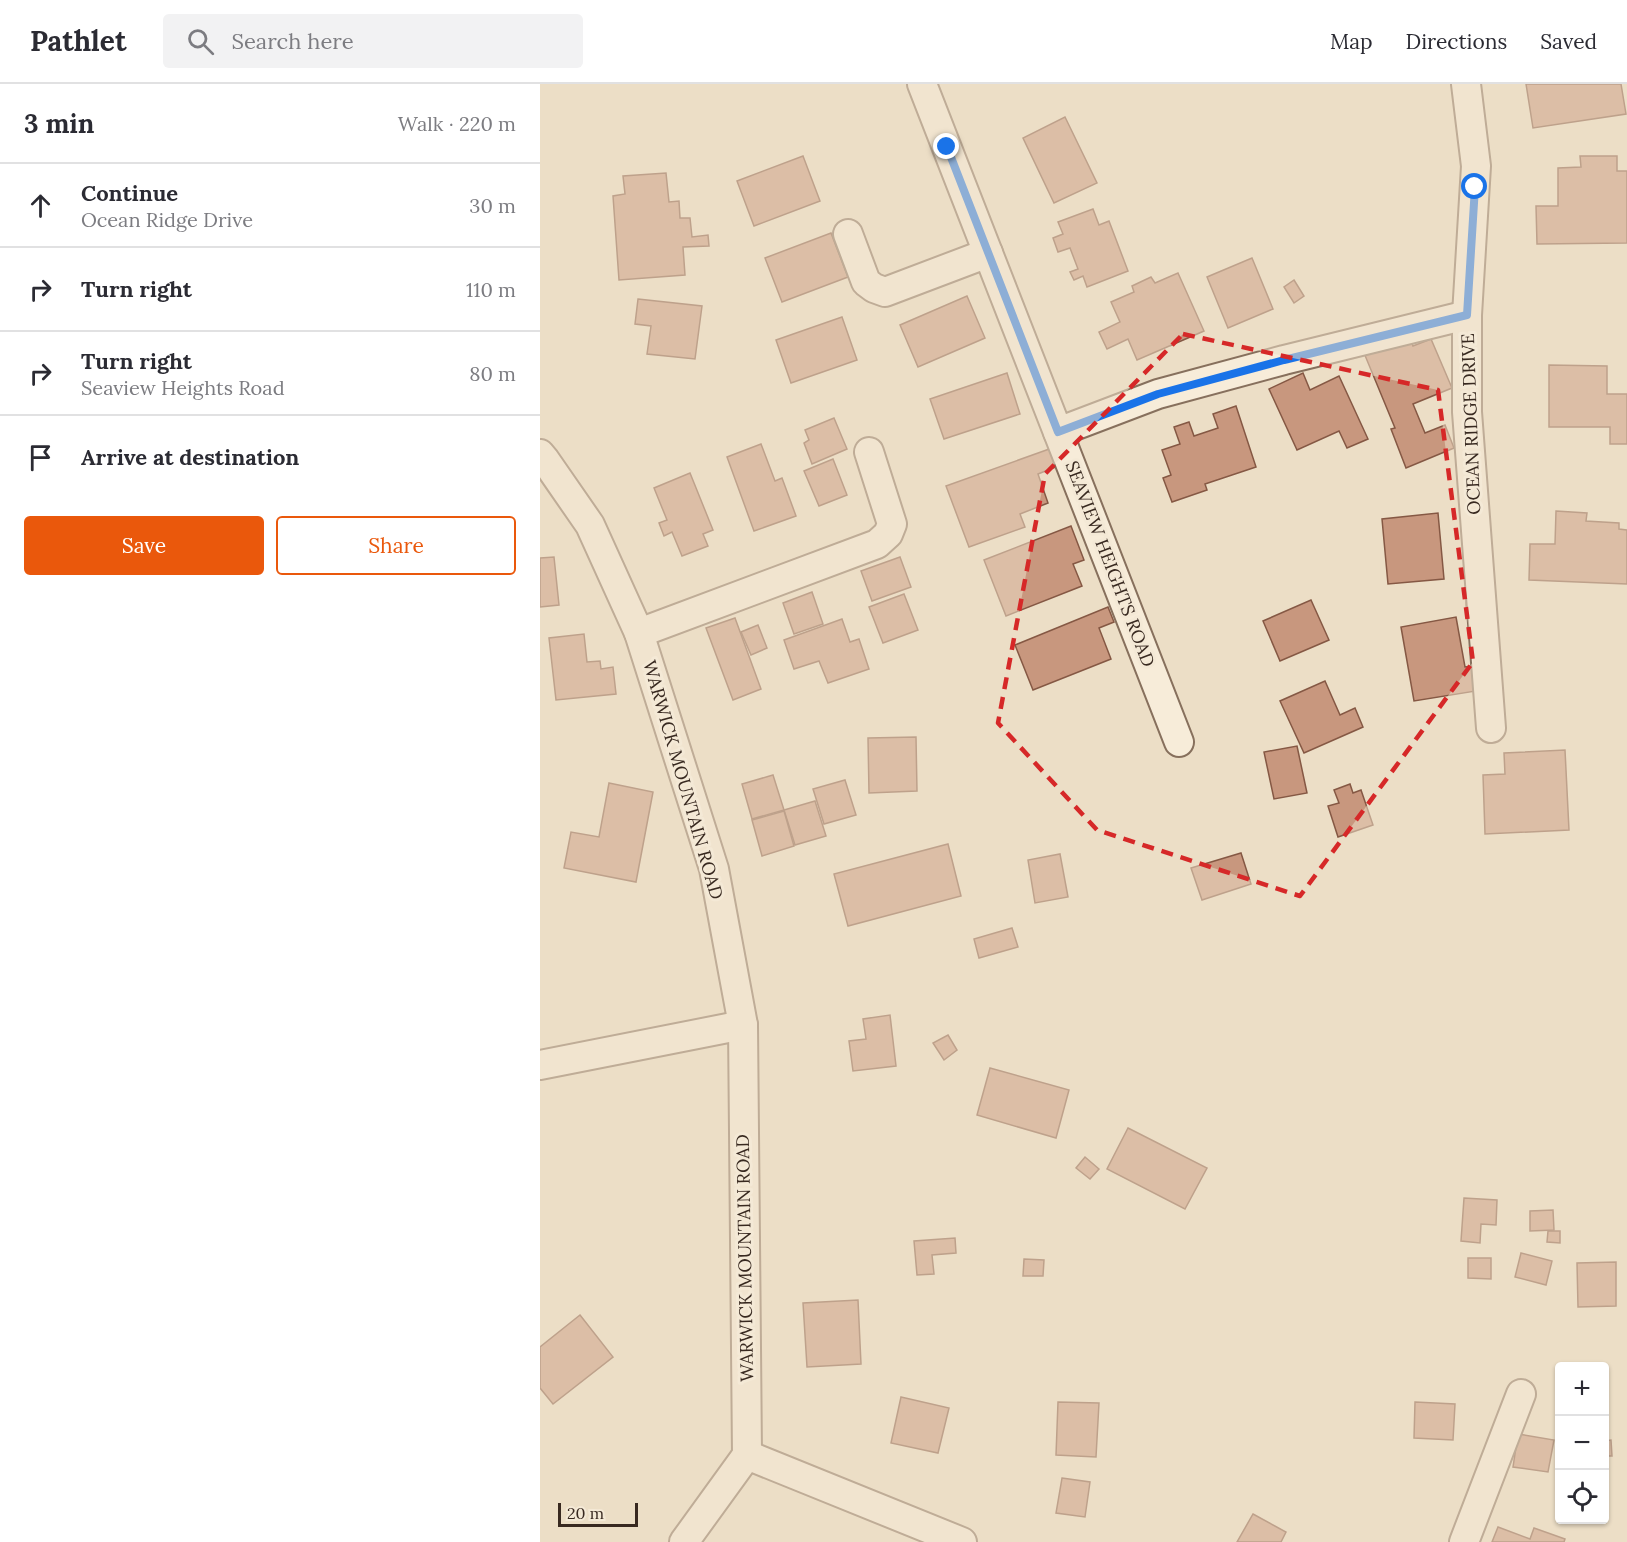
<!DOCTYPE html>
<html lang="en">
<head>
<meta charset="utf-8">
<style>
	:root { --surface:#fff; --page:#f2f2f3; --text:#2b2b33; --muted:#7c7c81; --line:#e1e1e2; --accent:#ea580c }
	body { margin:0; font-family:Lora,serif; background:var(--page); color:var(--text) }
	.controls { position:absolute; right:18px; bottom:18px; display:grid; overflow:hidden; border-radius:6px; box-shadow:0 2px 4px #0004 }
	.controls button { width:54px; height:54px; display:grid; place-items:center; padding:0; border:0; border-bottom:2px solid var(--line); background:var(--surface); color:var(--text); font:30px sans-serif }
	.scale { position:absolute; left:18px; bottom:15px; width:80px; box-sizing:border-box; padding-left:6px; border:3px solid #382920; border-top:0; font-size:16px; line-height:21px; white-space:nowrap; color:#382920; -webkit-text-stroke:4px #f4e9d6; paint-order:stroke }
	.stop { position:absolute; width:18px; height:18px; margin:-14px; border:4px solid #1a73e8; border-radius:50%; background:#fff }
	.stop.end { background:#1a73e8; border-color:#fff; box-shadow:0 2px 6px #0008 }
	.list { margin:0; padding:0; list-style:none }
	h2 { display:flex; justify-content:space-between; align-items:center; height:78px; margin:0; padding:0 24px; font-size:26px }
	h2 small { font-size:20px; font-weight:400; color:var(--muted) }
	.list li { display:grid; grid-template-columns:39px 1fr auto; gap:18px; align-items:center; box-sizing:border-box; height:84px; padding:0 24px; border-top:2px solid var(--line) }
	.list b { display:block; font-size:22px; white-space:nowrap }
	.list p { margin:0; font-size:20px; white-space:nowrap; color:var(--muted) }
	.list em { font-size:20px; font-style:normal; color:var(--muted) }
	.actions { display:flex; gap:12px; padding:18px 24px }
	.actions a { flex:1; padding:14px 0; border:2px solid var(--accent); border-radius:6px; text-align:center; font-size:21px; color:var(--accent) }
	.actions .main { background:var(--accent); color:#fff }
	.icon { flex:none; width:33px; height:33px; fill:none; stroke:currentColor; stroke-width:2; stroke-linecap:round; stroke-linejoin:round }
	.map { position:relative; flex:none; width:1087px; height:1458px; overflow:hidden }
	header { display:flex; align-items:center; gap:36px; box-sizing:border-box; height:84px; padding:0 30px; background:var(--surface); border-bottom:2px solid var(--line) }
	header strong { font-size:28px }
	nav { display:flex; gap:33px; margin-inline-start:auto; font-size:21px }
	.search { width:420px; height:54px; background:var(--page); display:flex; align-items:center; gap:15px; box-sizing:border-box; padding:0 21px; border-radius:6px; color:var(--muted); font-size:22px }
	main { display:flex }
	aside { flex:1; background:var(--surface) }
	.map>svg:first-child { display:block }
</style>
</head>
<body>
<header>
<strong>Pathlet</strong>
<div class="search"><svg class="icon" aria-label="search" viewBox="0 0 24 24"><circle cx="10" cy="10" r="6"/><path d="M15 15l6 6"/></svg>Search here</div>
<nav><a>Map</a><a>Directions</a><a>Saved</a></nav>
</header>
<main>
<aside>
<h2>3 min<small>Walk · 220 m</small></h2>
<ul class="list">
<li><svg class="icon" aria-label="ahead" viewBox="0 0 24 24"><path d="M12 20V5M6 11l6-6 6 6"/></svg><div><b>Continue</b><p>Ocean Ridge Drive</p></div><em>30 m</em></li>
<li><svg class="icon" aria-label="right" viewBox="0 0 24 24"><path d="M7 20v-9h11M14 6l5 5-5 5"/></svg><div><b>Turn right</b></div><em>110 m</em></li>
<li><svg class="icon" aria-label="right" viewBox="0 0 24 24"><path d="M7 20v-9h11M14 6l5 5-5 5"/></svg><div><b>Turn right</b><p>Seaview Heights Road</p></div><em>80 m</em></li>
<li><svg class="icon" aria-label="arrive" viewBox="0 0 24 24"><path d="M6 21V4h12l-3 4 3 4H6"/></svg><div><b>Arrive at destination</b></div></li>
</ul>
<div class="actions"><a class="main">Save</a><a>Share</a></div>
</aside>
<div class="map">
<svg width="1087" height="1458" viewBox="0 0 1087 1458">
	<rect width="100%" height="100%" fill="#ecdec6"/>
	<!-- building -->
	<g fill="#c8977e" stroke="#855844" stroke-width="1.5">
		<path d="M986,0H1081L1086,30L993,44Z"/>
		<path d="M525,33L557,99L514,119L483,54Z"/>
		<path d="M263,72L280,117L214,142L197,97Z"/>
		<path d="M1040,72H1077V87H1087V159L997,160L996,122H1018V84L1041,83Z"/>
		<path d="M126,89L129,118L139,117L140,134H150L152,153L168,151L169,162L143,163L145,191L79,196L73,112L85,110L83,92Z"/>
		<path d="M553,125L559,141L569,137L588,187L547,203L543,192L534,196L530,188L538,185L530,164L518,168L513,154L523,150L518,138Z"/>
		<path d="M291,149L308,193L242,218L225,174Z"/>
		<path d="M712,174L733,225L688,244L667,193Z"/>
		<path d="M638,189L664,247L597,276L588,255L567,265L559,248L580,238L571,218L594,208L592,202L611,193L615,199Z"/>
		<path d="M754,196L764,212L754,219L744,203Z"/>
		<path d="M427,212L445,254L378,283L360,241Z"/>
		<path d="M98,215L162,222L155,275L107,270L111,242L95,240Z"/>
		<path d="M302,233L317,276L251,299L236,256Z"/>
		<path d="M869,251L873,262L891,255L912,304L873,320L885,349L905,341L914,364L866,384L851,345L855,344L824,269Z"/>
		<path d="M1009,281L1067,282V310H1087V360H1070V343H1009Z"/>
		<path d="M467,289L480,330L404,355L390,315Z"/>
		<path d="M763,289L770,306L799,292L828,355L807,364L799,347L757,366L729,305Z"/>
		<path d="M696,322L716,383L665,400L667,406L632,418L623,394L631,391L622,366L640,360L634,343L649,338L654,352L678,344L673,330Z"/>
		<path d="M294,334L307,365L272,380L264,359L269,356L265,346Z"/>
		<path d="M221,360L235,397L242,394L256,432L214,447L187,373Z"/>
		<path d="M512,364L518,382L498,390L508,419L480,430L485,443L429,463L406,402Z"/>
		<path d="M293,375L307,411L279,422L264,387Z"/>
		<path d="M150,389L173,446L163,450L168,462L142,472L132,448L124,452L119,439L127,436L114,404Z"/>
		<path d="M1016,427L1047,429L1046,437L1079,439V445L1087,446V500L989,496L990,460H1015Z"/>
		<path d="M898,429L904,495L848,500L842,435Z"/>
		<path d="M531,442L544,476L533,480L542,502L466,532L444,476Z"/>
		<path d="M14,473L19,521L0,523V474Z"/>
		<path d="M360,473L371,503L332,517L321,487Z"/>
		<path d="M272,508L283,540L254,550L243,519Z"/>
		<path d="M364,510L378,546L343,559L329,523Z"/>
		<path d="M771,516L789,556L740,577L723,537Z"/>
		<path d="M568,523L574,538L559,544L571,575L493,606L475,561Z"/>
		<path d="M916,533L925,583L932,582L936,607L874,617L861,543Z"/>
		<path d="M195,534L221,605L193,616L166,544Z"/>
		<path d="M302,535L310,558L319,555L329,585L288,599L279,577L254,585L244,556Z"/>
		<path d="M218,541L227,564L211,571L201,548Z"/>
		<path d="M44,550L47,578L60,577L61,585L73,583L76,610L16,616L9,554Z"/>
		<path d="M785,597L800,631L815,624L823,643L764,669L740,617Z"/>
		<path d="M376,653L377,707L329,709L328,654Z"/>
		<path d="M757,662L767,709L734,715L724,668Z"/>
		<path d="M1025,666L1029,746L945,750L943,691L965,690L964,669Z"/>
		<path d="M233,691L244,726L212,735L202,700Z"/>
		<path d="M305,696L316,731L284,740L273,705Z"/>
		<path d="M69,699L113,708L96,798L24,784L31,748L59,753Z"/>
		<path d="M810,700L813,709L821,706L833,741L798,753L788,722L799,719L794,706Z"/>
		<path d="M275,717L286,752L255,761L244,726Z"/>
		<path d="M244,727L254,762L222,772L212,736Z"/>
		<path d="M408,760L421,812L308,842L294,790Z"/>
		<path d="M701,769L711,800L662,816L651,784Z"/>
		<path d="M520,770L528,813L495,819L488,776Z"/>
		<path d="M472,844L478,863L439,874L434,855Z"/>
		<path d="M350,931L356,982L313,987L309,957L326,955L323,935Z"/>
		<path d="M408,951L417,966L404,976L393,959Z"/>
		<path d="M450,984L529,1006L516,1054L437,1031Z"/>
		<path d="M588,1044L667,1084L645,1125L567,1085Z"/>
		<path d="M545,1073L559,1085L550,1095L536,1084Z"/>
		<path d="M924,1114L957,1116L956,1141L941,1140L940,1159L921,1157Z"/>
		<path d="M1013,1126L1014,1146L990,1147V1127Z"/>
		<path d="M1008,1147H1020V1159L1007,1158Z"/>
		<path d="M415,1154L416,1169L392,1171L394,1190L377,1191L374,1157Z"/>
		<path d="M981,1169L1012,1177L1006,1201L975,1193Z"/>
		<path d="M928,1174H951V1195L928,1194Z"/>
		<path d="M484,1175L504,1176L503,1192H483Z"/>
		<path d="M1076,1178V1222L1038,1223L1037,1179Z"/>
		<path d="M318,1216L321,1280L267,1283L263,1219Z"/>
		<path d="M40,1231L73,1273L13,1320L0,1304V1263Z"/>
		<path d="M361,1313L409,1324L398,1369L351,1359Z"/>
		<path d="M518,1318L559,1319L556,1373L516,1371Z"/>
		<path d="M875,1318L915,1320L913,1356L874,1354Z"/>
		<path d="M978,1350L1014,1356L1008,1388L973,1383Z"/>
		<path d="M1071,1356L1072,1372H1064V1357Z"/>
		<path d="M522,1394L550,1398L545,1433L516,1429Z"/>
		<path d="M713,1430L746,1448L741,1458H697Z"/>
		<path d="M958,1443L990,1455L994,1444L1025,1455L1024,1458H952Z"/>
	</g>
	<g fill="none" stroke-linecap="round" stroke-linejoin="round">
		<!-- minor casing -->
		<g stroke="#87705d" stroke-width="32">
			<g id="minor">
				<path d="M382,0L639,658"/>
				<path d="M926,0L936,82L927,231V328L951,644"/>
				<path d="M308,150L326,198L334,204L345,208L448,169"/>
				<path d="M518,348L618,310L744,276L927,231"/>
				<path d="M0,370L5,376L50,441L99,549L174,785L203,941L207,1371"/>
				<path d="M99,549L337,460L348,450L352,440L329,368"/>
				<path d="M0,981L203,941"/>
				<path d="M207,1371L422,1458"/>
				<path d="M144,1458L207,1371"/>
				<path d="M924,1458L981,1310"/>
			</g>
		</g>
		<!-- minor -->
		<use href="#minor" stroke="#f7ecd9" stroke-width="28"/>
	</g>
	<g fill="none" stroke-linecap="round" stroke-linejoin="round">
		<!-- route -->
		<path stroke="#1a73e8" stroke-width="8" d="M407,63L518,348L618,310L744,276L927,231L935,103"/>
	</g>
	<!-- marked area -->
	<path d="M0 0H1087V1458H0ZM643,250L898,306L933,578L760,812L557,746L458,639L505,390Z" fill="#ecdec6" fill-opacity=".55" fill-rule="evenodd"/>
	<path fill="none" stroke="#d62828" stroke-width="4.5" stroke-dasharray="12 8" stroke-linejoin="round" d="M643,250L898,306L933,578L760,812L557,746L458,639L505,390Z"/>
	<g text-anchor="middle" stroke-width="6" stroke-linejoin="round" paint-order="stroke">
		<!-- street labels -->
		<g font-size="18" fill="#382920" stroke="#f4e9d6">
			<text transform="translate(931 340) rotate(-92)" y="6">OCEAN RIDGE DRIVE</text>
			<text transform="translate(570 480) rotate(69)" y="6">SEAVIEW HEIGHTS ROAD</text>
			<text transform="translate(143 696) rotate(74)" y="6">WARWICK MOUNTAIN ROAD</text>
			<text transform="translate(205 1174) rotate(-91)" y="6">WARWICK MOUNTAIN ROAD</text>
		</g>
	</g>
</svg>
<div class="controls">
<button>+</button>
<button>−</button>
<button><svg class="icon" aria-label="locate" viewBox="0 0 24 24"><circle cx="12" cy="12" r="6"/><path d="M12 2v4M12 18v4M2 12h4M18 12h4"/></svg></button>
</div>
<div class="scale">20 m</div>
<div class="stop" style="left:935px;top:103px"></div>
<div class="stop end" style="left:407px;top:63px"></div>
</div>
</main>
</body>
</html>
